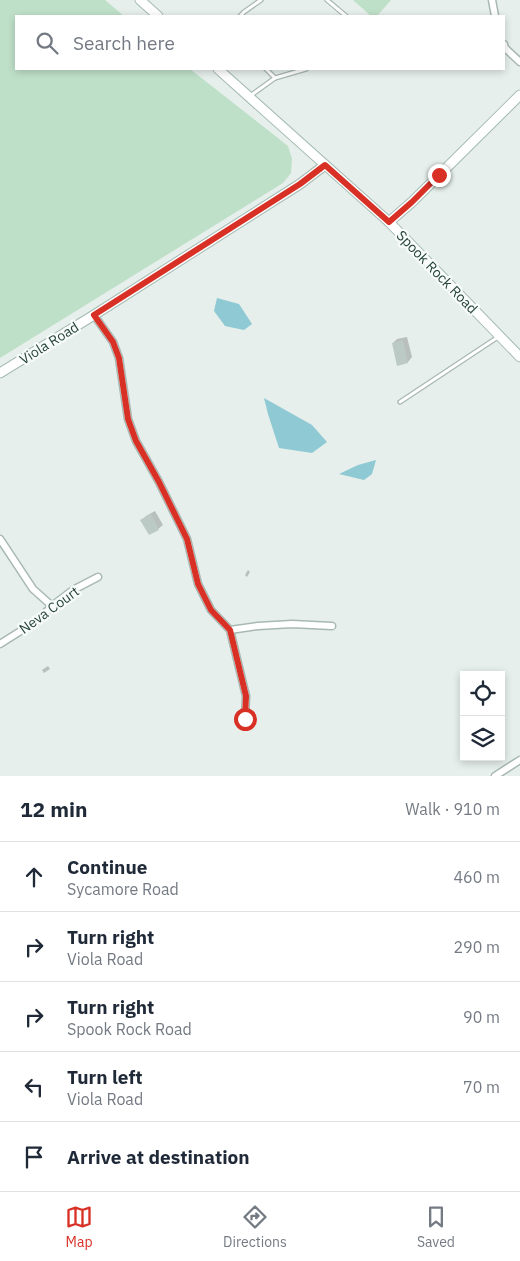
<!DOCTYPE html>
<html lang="en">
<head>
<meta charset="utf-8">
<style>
	:root { --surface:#fff; --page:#f6f6f7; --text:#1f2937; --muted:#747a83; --line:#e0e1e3; --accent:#d93025 }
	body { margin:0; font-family:"IBM Plex Sans",sans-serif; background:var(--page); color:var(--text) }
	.controls { position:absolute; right:15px; bottom:15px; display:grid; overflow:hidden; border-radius:0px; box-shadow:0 2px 8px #0003 }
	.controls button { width:45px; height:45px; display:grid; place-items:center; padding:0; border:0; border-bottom:1px solid var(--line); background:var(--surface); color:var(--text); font:25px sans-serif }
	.stop { position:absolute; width:15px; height:15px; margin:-11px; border:4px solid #d93025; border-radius:50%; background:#fff }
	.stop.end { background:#d93025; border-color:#fff; box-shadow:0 1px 5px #0008 }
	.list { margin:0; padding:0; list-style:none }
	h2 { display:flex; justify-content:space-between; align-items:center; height:65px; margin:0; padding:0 20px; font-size:21px }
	h2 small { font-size:16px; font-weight:400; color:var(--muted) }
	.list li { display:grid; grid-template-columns:32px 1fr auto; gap:15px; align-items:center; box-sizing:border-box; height:70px; padding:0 20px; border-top:1px solid var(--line) }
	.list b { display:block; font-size:19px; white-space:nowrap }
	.list p { margin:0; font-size:16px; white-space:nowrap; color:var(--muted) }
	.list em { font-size:16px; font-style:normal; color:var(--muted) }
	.icon { flex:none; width:28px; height:28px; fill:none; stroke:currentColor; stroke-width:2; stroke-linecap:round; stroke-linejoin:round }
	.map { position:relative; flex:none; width:520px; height:776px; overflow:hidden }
	.search { position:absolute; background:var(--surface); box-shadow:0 2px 8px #0003; left:15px; right:15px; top:15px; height:55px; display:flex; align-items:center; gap:12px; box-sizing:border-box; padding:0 18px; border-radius:0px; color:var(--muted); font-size:19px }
	.sheet { height:415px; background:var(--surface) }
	nav { display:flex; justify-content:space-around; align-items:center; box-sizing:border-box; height:70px; border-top:1px solid var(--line); background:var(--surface); font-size:14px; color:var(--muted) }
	nav a { display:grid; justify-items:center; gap:2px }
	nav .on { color:var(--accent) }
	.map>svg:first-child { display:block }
</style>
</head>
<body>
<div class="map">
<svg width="520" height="776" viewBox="0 0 520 776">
	<rect width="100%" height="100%" fill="#e6efeb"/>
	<!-- green -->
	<g fill="#bfe0c8">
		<path d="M0,0H105L124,16H16V69H190L288,146L292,159L291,173L283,183L0,358Z"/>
		<path d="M353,0H391L377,16H371Z"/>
	</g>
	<!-- water -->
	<g fill="#8ec9d4">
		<path d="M217,298L239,304L252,324L244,330L225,326L214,311Z"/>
		<path d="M264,398L312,425L327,442L312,453L279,448L268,414Z"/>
		<path d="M376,460L372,474L364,480L339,474L358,465Z"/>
	</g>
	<!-- shadow -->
	<g fill="#0003">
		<path d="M407,337L412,357L408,362L398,364L393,343L397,339Z"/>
		<path d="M155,511L163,525L158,529L142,520L146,516Z"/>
		<path d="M248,570L250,572L247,577L245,575Z"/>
		<path d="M48,666L50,669L44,673L42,670Z"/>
	</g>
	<!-- building -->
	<g fill="#bbcac4">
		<path d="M403,340L408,363L397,366L392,343Z"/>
		<path d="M151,514L159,530L149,535L140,520Z"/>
	</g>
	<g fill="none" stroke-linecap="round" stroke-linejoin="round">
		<!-- lane casing -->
		<g stroke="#a8b8b2" stroke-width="5.5">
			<g id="lane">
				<path d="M327,0L346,16"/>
				<path d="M240,16L244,12L261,0"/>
				<path d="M275,78L306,69"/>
				<path d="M250,96L275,78L266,69"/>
				<path d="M400,402L498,337"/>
			</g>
		</g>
		<!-- street casing -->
		<g stroke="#a8b8b2" stroke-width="9">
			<g id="street">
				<path d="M492,0L495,16"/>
				<path d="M504,44L505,48L520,62"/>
				<path d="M94,315L113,342L119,358L128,419L136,441L159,482L187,539L198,584L211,610L230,630L246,696L245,719"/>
				<path d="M0,539L33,589L52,606"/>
				<path d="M230,630L258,626L292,624L332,626"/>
				<path d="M0,644L38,620L52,606L73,590L98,577"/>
				<path d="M495,776L520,760"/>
			</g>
		</g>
		<!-- secondary casing -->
		<g stroke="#a4bbb3" stroke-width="11">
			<g id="secondary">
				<path d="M140,0L158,16"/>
				<path d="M218,69L389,222L520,357"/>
				<path d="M389,222L412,202L520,95"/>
				<path d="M0,373L94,315L300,184L325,165"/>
			</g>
		</g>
		<!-- lane -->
		<use href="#lane" stroke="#fff" stroke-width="3"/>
		<!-- street -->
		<use href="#street" stroke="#fff" stroke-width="6"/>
		<!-- secondary -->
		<use href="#secondary" stroke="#fff" stroke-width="9"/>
	</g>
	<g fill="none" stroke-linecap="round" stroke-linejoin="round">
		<!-- route -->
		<path stroke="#d93025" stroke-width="6" d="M245,719L246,696L230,630L211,610L198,584L187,539L159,482L136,441L128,419L119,358L113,342L94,315L300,184L325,165L389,222L412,202L439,175"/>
	</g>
	<g text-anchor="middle" stroke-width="4.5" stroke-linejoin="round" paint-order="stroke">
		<!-- street labels -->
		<g font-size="14" fill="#24423a" stroke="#f7fbf9">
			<text transform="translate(437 272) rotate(46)" y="5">Spook Rock Road</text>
			<text transform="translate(49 343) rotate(-32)" y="5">Viola Road</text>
			<text transform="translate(49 610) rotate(-36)" y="5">Neva Court</text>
		</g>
	</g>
</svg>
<div class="controls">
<button><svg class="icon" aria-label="locate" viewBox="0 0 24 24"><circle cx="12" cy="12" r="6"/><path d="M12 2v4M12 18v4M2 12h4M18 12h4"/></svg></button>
<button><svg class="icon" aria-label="layers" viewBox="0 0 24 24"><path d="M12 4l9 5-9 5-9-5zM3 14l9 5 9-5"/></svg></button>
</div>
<div class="stop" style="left:245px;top:719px"></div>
<div class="stop end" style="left:439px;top:175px"></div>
<div class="search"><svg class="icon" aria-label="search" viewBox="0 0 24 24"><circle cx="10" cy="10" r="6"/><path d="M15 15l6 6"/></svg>Search here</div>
</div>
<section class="sheet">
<h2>12 min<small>Walk · 910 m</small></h2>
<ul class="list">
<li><svg class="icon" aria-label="ahead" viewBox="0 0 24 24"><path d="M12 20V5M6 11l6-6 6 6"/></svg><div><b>Continue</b><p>Sycamore Road</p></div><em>460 m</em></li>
<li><svg class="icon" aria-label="right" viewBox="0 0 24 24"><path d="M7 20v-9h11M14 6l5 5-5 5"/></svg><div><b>Turn right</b><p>Viola Road</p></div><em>290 m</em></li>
<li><svg class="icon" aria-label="right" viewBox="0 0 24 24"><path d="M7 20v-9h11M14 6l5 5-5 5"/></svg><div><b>Turn right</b><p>Spook Rock Road</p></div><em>90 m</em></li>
<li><svg class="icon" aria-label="left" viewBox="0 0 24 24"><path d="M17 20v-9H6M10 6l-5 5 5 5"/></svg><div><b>Turn left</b><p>Viola Road</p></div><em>70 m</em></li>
<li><svg class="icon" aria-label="arrive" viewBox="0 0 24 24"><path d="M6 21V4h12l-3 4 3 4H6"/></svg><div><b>Arrive at destination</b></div></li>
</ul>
</section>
<nav>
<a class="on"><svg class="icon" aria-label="map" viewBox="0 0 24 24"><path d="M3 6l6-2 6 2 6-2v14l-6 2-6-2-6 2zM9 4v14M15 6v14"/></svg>Map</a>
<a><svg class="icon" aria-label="directions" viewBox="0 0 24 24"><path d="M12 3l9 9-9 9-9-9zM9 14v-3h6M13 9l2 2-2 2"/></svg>Directions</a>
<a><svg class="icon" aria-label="saved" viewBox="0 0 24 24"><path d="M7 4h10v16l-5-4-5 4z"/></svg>Saved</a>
</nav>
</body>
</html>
